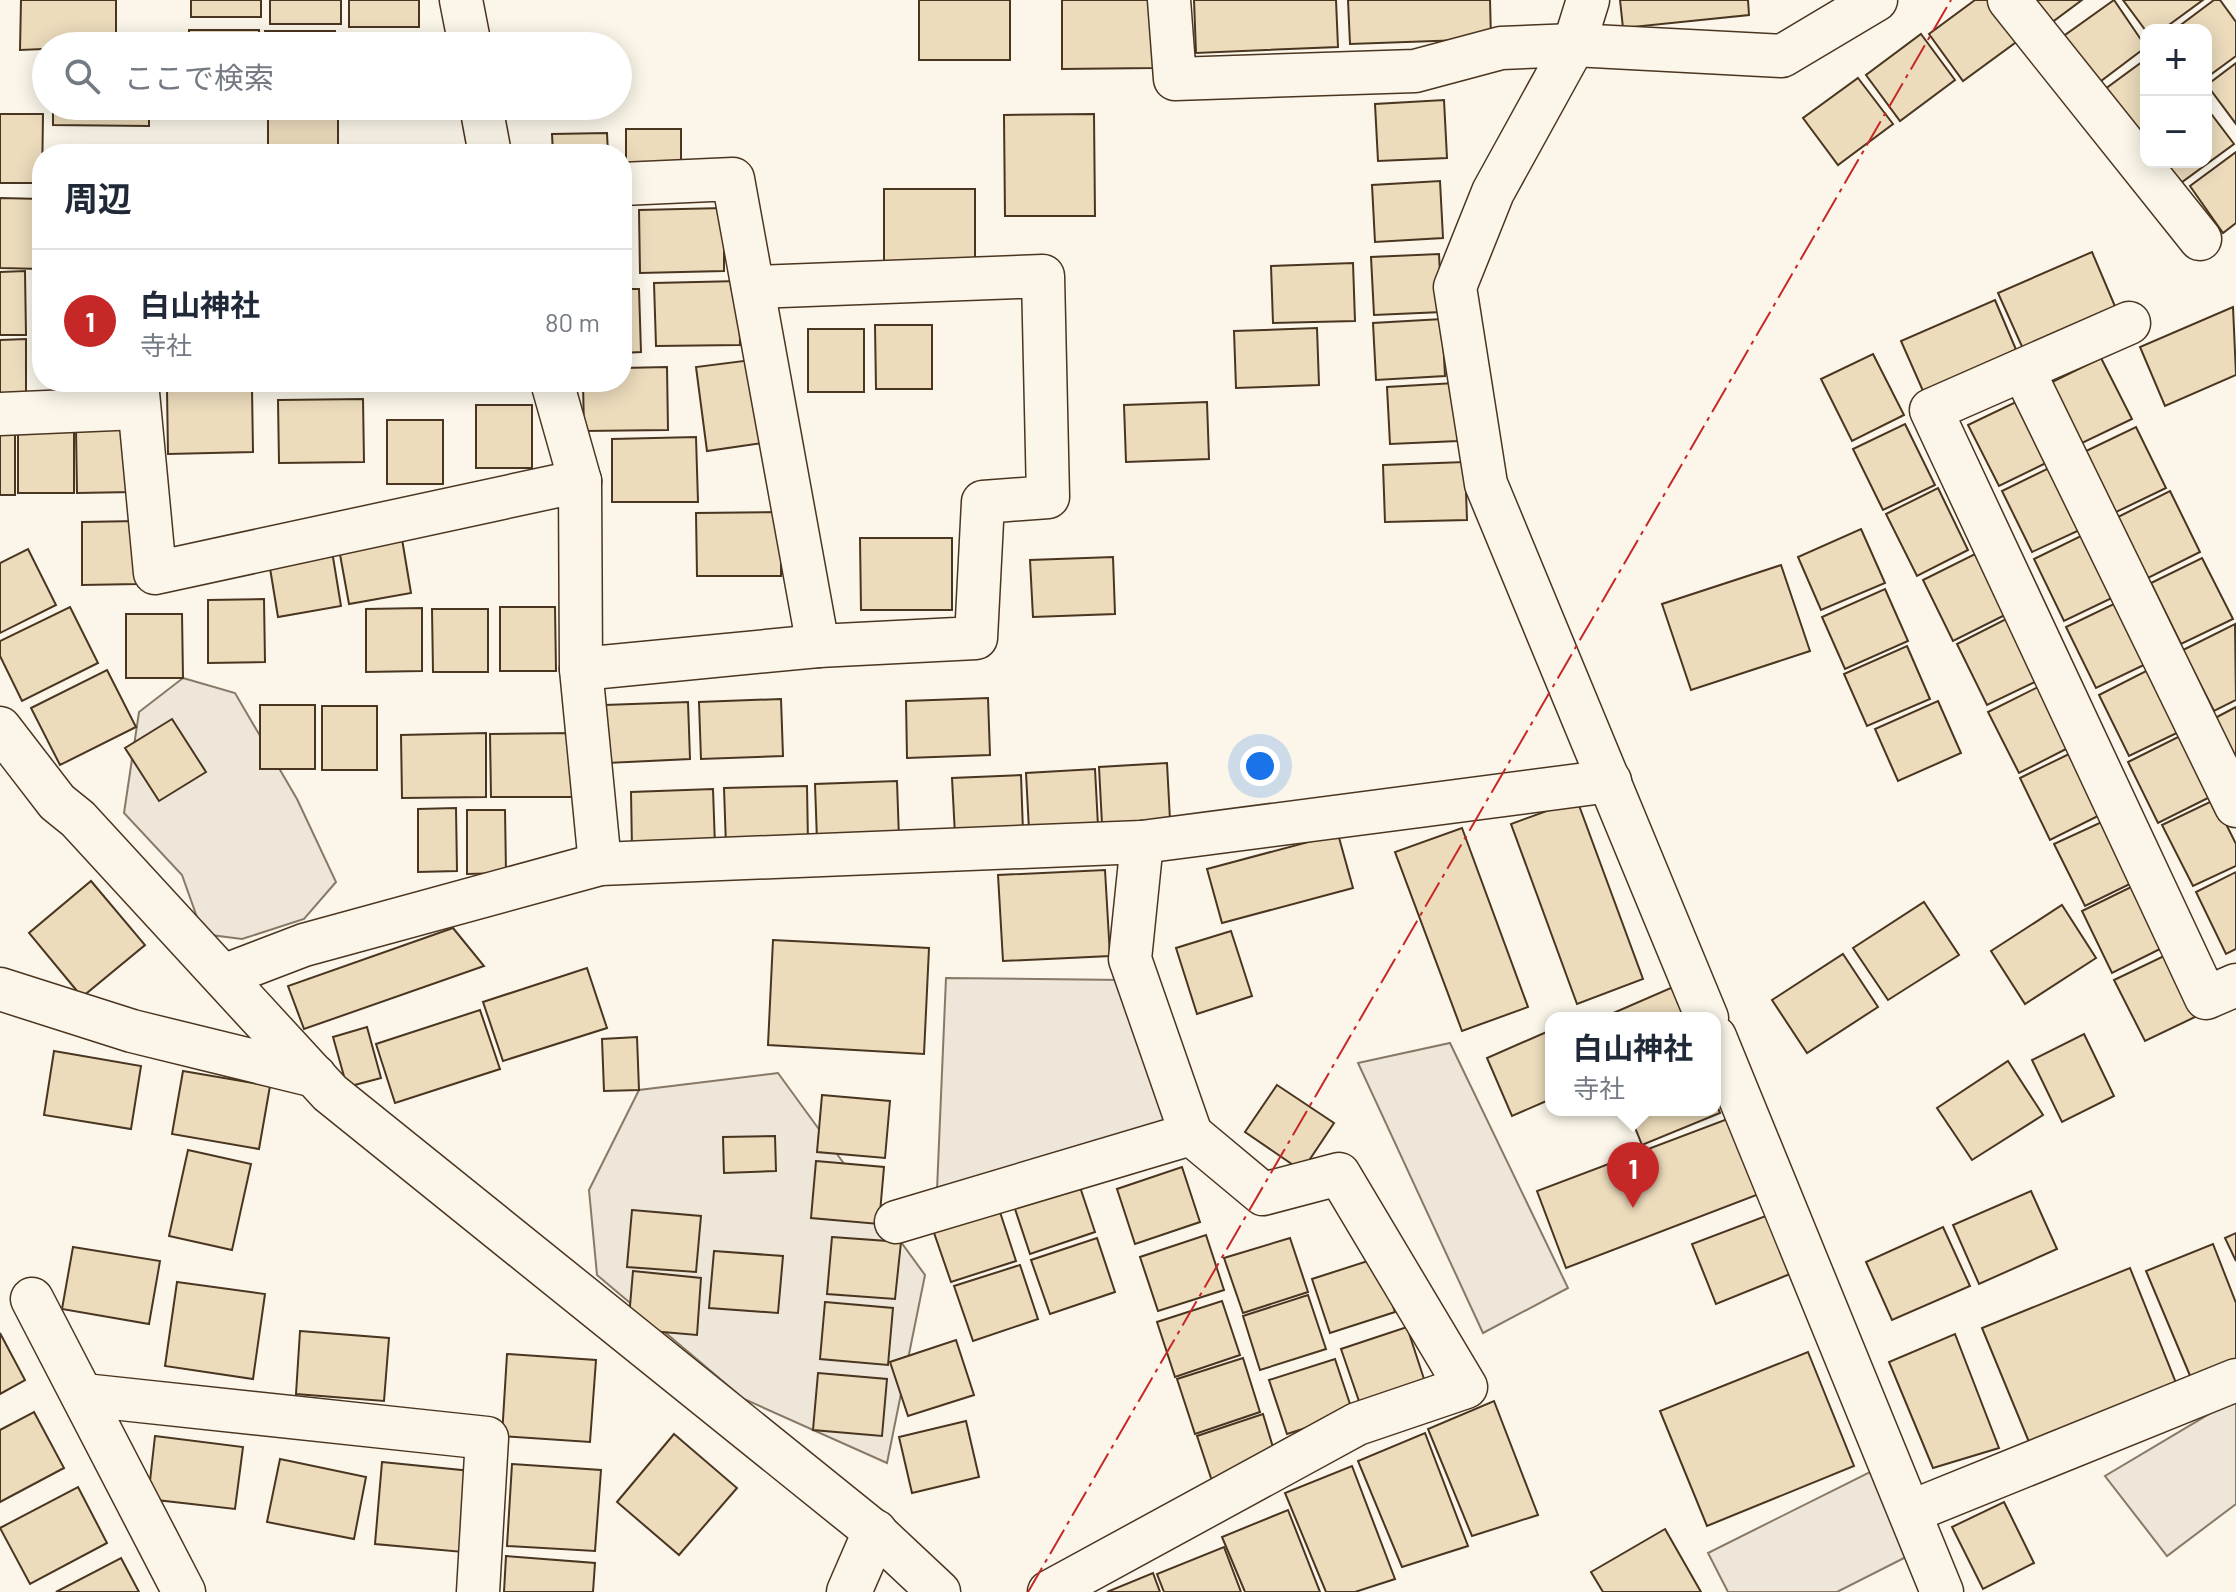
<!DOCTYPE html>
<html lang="ja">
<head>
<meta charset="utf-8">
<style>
  body { margin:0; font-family:Barlow,"Noto Sans JP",sans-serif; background:#f6f6f7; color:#1f2937 }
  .controls { position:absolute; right:24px; top:24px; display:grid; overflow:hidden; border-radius:16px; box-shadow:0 4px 20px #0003 }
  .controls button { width:72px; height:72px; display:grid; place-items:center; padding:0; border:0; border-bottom:2px solid #e0e1e3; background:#fff; color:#1f2937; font:40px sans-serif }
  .you { position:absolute; left:1260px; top:766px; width:28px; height:28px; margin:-20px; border:6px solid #fff; border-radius:50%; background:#1a73e8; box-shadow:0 0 0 12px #1a73e833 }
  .badge { display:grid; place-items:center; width:52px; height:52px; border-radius:50%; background:#c62828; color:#fff; font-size:26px; font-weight:700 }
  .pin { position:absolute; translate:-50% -66px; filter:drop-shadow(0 2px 4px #0008) }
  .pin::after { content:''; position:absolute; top:42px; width:28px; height:24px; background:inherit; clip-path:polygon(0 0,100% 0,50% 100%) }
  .popup { position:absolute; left:1545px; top:1012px; width:176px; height:104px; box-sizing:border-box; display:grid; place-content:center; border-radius:16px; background:#fff; filter:drop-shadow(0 2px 6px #0005); font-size:26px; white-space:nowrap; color:#747a83 }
  .popup b { font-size:30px; color:#1f2937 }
  .popup::after { content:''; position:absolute; left:50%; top:100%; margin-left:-16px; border:16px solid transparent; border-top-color:#fff }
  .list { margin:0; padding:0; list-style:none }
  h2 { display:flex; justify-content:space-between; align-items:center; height:104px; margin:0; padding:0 32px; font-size:34px }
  h2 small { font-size:26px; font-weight:400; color:#747a83 }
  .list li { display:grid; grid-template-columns:52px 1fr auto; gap:24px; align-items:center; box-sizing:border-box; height:144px; padding:0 32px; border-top:2px solid #e0e1e3 }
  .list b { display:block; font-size:30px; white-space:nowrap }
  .list p { margin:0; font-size:26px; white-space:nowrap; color:#747a83 }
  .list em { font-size:26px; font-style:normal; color:#747a83 }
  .icon { flex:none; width:44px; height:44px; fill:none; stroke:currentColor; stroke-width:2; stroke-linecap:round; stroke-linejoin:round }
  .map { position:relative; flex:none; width:2236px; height:1592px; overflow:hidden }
  .search { position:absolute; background:#fff; box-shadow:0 4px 20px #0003; left:32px; top:32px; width:600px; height:88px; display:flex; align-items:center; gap:20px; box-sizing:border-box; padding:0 28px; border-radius:44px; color:#747a83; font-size:30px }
  .panel { position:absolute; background:#fff; box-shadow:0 4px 20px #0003; left:32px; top:144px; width:600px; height:248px; border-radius:32px }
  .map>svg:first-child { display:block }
  .green { fill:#ede6d9; stroke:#887966; stroke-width:2 }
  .building { fill:#ecdcbc; stroke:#4a3520; stroke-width:2 }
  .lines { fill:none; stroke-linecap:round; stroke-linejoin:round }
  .minor-casing { stroke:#4a3520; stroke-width:45 }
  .tertiary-casing { stroke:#4a3520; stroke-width:47 }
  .minor { stroke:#fbf6e9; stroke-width:42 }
  .tertiary { stroke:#fbf6e9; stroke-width:44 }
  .power { stroke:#c62828; stroke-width:2; stroke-dasharray:28 6 4 6; stroke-linecap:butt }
</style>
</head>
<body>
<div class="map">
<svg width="2236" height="1592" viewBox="0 0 2236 1592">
  <rect width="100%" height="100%" fill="#fbf6e9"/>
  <g class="green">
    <path d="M183,678l52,15 62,106 39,83 -32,37 -62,20 -39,-5 -21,-59 -58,-62 15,-101z"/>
    <path d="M946,978l179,2 44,147 -232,63z"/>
    <path d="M1450,1043l118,245 -85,45 -125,-270z"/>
    <path d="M778,1073l147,202 -38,188 -143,-64 -147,-124 -8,-85 50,-100z"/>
    <path d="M2236,1398v106l-69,52 -62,-80z"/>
    <path d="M1870,1472l42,82 -75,38h-109l-20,-39z"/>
  </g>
  <g class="building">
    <path d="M21,0h95v46l-96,4z"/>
    <rect x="191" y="0" width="70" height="17"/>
    <rect x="270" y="0" width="71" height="24"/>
    <rect x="349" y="0" width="70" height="27"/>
    <rect x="919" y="0" width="91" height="60"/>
    <path d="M1062,0h91v68l-91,1z"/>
    <path d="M1194,0h142l2,47 -142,6z"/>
    <path d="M1348,0h142l1,39 -141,5z"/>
    <path d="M1620,0h128l1,15 -126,13z"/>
    <path d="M1975,0h14l30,40 -56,41 -34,-47z"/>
    <path d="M2028,0h54l-35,26z"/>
    <path d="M2114,0l32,47 -53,40 -35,-47z"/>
    <path d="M2123,0h80l-41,30 -16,1z"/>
    <path d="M2214,0h6l16,22v34l-30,22v-48h-32z"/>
    <rect x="189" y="30" width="70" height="16"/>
    <rect x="265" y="31" width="70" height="15"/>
    <path d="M1921,34l34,46 -55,41 -34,-46z"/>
    <rect x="353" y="36" width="70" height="10"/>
    <path d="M2146,59v71l-12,9 -33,-47z"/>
    <path d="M2236,63v61l-29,-39z"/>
    <path d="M1858,78l35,46 -55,41 -35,-47z"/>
    <path d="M1444,100l3,58 -69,3 -3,-57z"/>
    <path d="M53,106h96v20l-96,-1z"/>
    <path d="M2206,107l28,37 -56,41 -17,-23h45z"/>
    <path d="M0,114h43l-1,69h-42z"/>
    <path d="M1094,114l1,102h-90l-1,-101z"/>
    <rect x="268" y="117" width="70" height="37"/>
    <path d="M626,129h55v34l-55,1z"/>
    <path d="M607,133l1,21h-55l-1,-20z"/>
    <path d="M2236,152v71l-13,10 -33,-47z"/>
    <path d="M1440,181l3,57 -68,4 -3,-57z"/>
    <rect x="884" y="189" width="91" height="72"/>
    <path d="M0,198l42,1v70l-42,-1z"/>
    <path d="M724,208v63l-84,2 -1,-63z"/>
    <path d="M622,215h5l2,63h-7z"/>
    <path d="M2092,252l25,59 -93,40 -26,-58z"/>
    <path d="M1439,254l3,58 -68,3 -3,-58z"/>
    <path d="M1353,263l2,58 -82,2 -2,-57z"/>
    <path d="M25,271l1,64h-26v-63z"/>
    <path d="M739,281l1,64 -84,1 -2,-63z"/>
    <path d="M622,289h17l2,63 -19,1z"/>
    <path d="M1995,300l25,59 -93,41 -26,-59z"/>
    <path d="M2233,307l3,68 -71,31 -25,-59z"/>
    <path d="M1442,319l3,57 -69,4 -3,-57z"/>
    <path d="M875,325h57v64h-56z"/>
    <path d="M1317,328l2,57 -83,3 -2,-57z"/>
    <rect x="808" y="329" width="56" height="63"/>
    <path d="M26,339v64h-26v-63z"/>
    <path d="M1873,354l31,61 -52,26 -31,-62z"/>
    <path d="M2101,358l31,61 -52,25 -30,-61z"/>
    <path d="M759,359l11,83 -63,9 -11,-84z"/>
    <path d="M667,367l1,63 -84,1 -1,-49h39v-14z"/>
    <path d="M63,382h56v1l-56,1z"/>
    <path d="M167,382h85v2l-85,1z"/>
    <path d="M273,382h84v3l-84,1z"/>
    <path d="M1455,383l3,58 -68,3 -3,-57z"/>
    <path d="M252,389l1,63 -85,2 -1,-64z"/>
    <path d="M363,399l1,63 -85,1 -1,-63z"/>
    <path d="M2020,400l30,61 -51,25 -31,-61z"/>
    <path d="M1207,402l2,57 -83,3 -2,-57z"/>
    <rect x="476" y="405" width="56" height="63"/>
    <rect x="387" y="420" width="56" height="64"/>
    <path d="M1905,424l30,61 -52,25 -30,-61z"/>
    <path d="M2136,427l30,61 -52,25 -30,-61z"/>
    <rect x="18" y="430" width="56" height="63"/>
    <path d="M76,430h57v62l-56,1z"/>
    <rect x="0" y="431" width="15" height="64"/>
    <path d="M696,437l2,65h-86v-63z"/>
    <path d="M1465,462l2,58 -82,2 -2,-57z"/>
    <path d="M2053,466l31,62 -52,24 -30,-61z"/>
    <path d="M1938,488l30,62 -51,26 -31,-62z"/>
    <path d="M2170,491l30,61 -52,26 -30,-61z"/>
    <path d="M781,512v64h-84l-1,-63z"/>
    <path d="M138,521v63l-56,1v-63z"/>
    <path d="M1861,529l24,54 -64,27 -23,-53z"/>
    <path d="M2085,534l31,62 -52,25 -30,-62z"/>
    <path d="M860,538h92v72h-91z"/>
    <path d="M402,539l9,54 -62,11 -10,-55z"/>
    <path d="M28,549l28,56 -56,28v-70z"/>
    <path d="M332,551l9,55 -63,11 -9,-55z"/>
    <path d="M1975,554l30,61 -52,26 -30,-61z"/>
    <path d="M1113,557l2,57 -82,3 -3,-57z"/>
    <path d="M2202,558l31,61 -52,25 -30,-61z"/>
    <path d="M1781,565l29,86 -119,39 -29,-86z"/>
    <path d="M1885,589l23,52 -63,28 -23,-52z"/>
    <path d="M264,599l1,63 -57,1v-63z"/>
    <path d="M2118,602l30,61 -52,25 -30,-61z"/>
    <path d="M70,607l28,56 -76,38 -22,-45v-15z"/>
    <path d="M500,607h55l1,64h-56z"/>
    <path d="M422,608v63l-56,1v-63z"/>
    <path d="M432,609h56v63h-55z"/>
    <path d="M126,614h56l1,64h-57z"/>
    <path d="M2008,618l31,62 -52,25 -30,-61z"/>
    <path d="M2235,624l1,76 -22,11 -31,-61z"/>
    <path d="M1907,646l23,53 -63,27 -23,-52z"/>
    <path d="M2150,669l31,62 -52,25 -30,-61z"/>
    <path d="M107,670l29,57 -76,38 -29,-57z"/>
    <path d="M2040,686l30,61 -51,26 -31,-61z"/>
    <path d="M988,698l2,57 -83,3 -1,-57z"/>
    <path d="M781,699l2,57 -82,3 -2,-57z"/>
    <path d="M1938,701l23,52 -63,28 -23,-52z"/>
    <path d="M688,702l2,57 -83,4 -2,-58z"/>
    <rect x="260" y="705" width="55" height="64"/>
    <rect x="322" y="706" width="55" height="64"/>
    <path d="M2236,707v54l-21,-43z"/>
    <path d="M172,719l34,53 -47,29 -34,-53z"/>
    <path d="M486,733v64l-84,1 -1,-63z"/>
    <path d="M575,733l1,64h-85l-1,-63z"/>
    <path d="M2180,736l30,61 -52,26 -30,-61z"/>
    <path d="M2071,753l31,61 -52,26 -30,-62z"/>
    <path d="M1167,763l3,57 -68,4 -3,-57z"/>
    <path d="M1095,769l3,57 -69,4 -3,-57z"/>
    <path d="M1021,775l2,57 -68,3 -3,-57z"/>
    <path d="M897,781l2,58 -82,2 -2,-57z"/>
    <path d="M807,786l1,57 -82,3 -2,-58z"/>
    <path d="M713,789l2,57 -83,3 -1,-57z"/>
    <path d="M1577,800l66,179 -66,25 -66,-180z"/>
    <path d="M2214,800l22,44v22l-43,20 -31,-61z"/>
    <path d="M456,808l1,63 -39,1v-63z"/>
    <path d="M467,810h38l1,63 -39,1z"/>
    <path d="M2106,820l30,61 -51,25 -31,-62z"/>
    <path d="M1462,828l66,179 -66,24 -67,-179z"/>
    <path d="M1338,834l15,54 -131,35 -15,-54z"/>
    <path d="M1105,870l5,86 -107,5 -5,-86z"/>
    <path d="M2236,872v77l-10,5 -30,-62z"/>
    <path d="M91,881l54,64 -63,52 -53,-64z"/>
    <path d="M2133,886l31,61 -52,26 -30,-62z"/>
    <path d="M1924,902l35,53 -71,45 -35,-52z"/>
    <path d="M2062,905l34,53 -71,46 -34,-53z"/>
    <path d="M453,928l31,38 -180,63 -16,-43z"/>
    <path d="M1231,931l21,65 -55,18 -21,-66z"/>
    <path d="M773,940l156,8 -5,106 -156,-9z"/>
    <path d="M1843,954l35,53 -71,46 -35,-53z"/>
    <path d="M2166,955l31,61 -52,25 -31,-61z"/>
    <path d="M587,968l20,60 -104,33 -20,-59z"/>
    <path d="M1673,987l15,31h-86z"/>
    <path d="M480,1010l20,59 -105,34 -19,-59z"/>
    <path d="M367,1027l14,51 -34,9 -14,-50z"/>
    <path d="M1551,1030v69l-39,17 -25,-58z"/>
    <path d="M2084,1034l30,62 -52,26 -30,-62z"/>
    <path d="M637,1037l2,53 -35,1 -2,-52z"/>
    <path d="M54,1051l87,15 -10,63 -87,-14z"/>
    <path d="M2008,1061l35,54 -71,45 -35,-52z"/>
    <path d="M183,1071l87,15 -11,63 -87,-15z"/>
    <path d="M1277,1085l57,38 -32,48 -57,-39z"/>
    <path d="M822,1095l68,6 -5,57 -68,-6z"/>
    <path d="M1715,1100l5,13 -78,32 -14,-35h87z"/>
    <path d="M1738,1115l29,76 -201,77 -29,-77z"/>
    <path d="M775,1136l1,35 -52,2 -1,-36z"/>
    <path d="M188,1150l63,14 -19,86 -63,-14z"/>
    <path d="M816,1161l68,6 -5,57 -68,-6z"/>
    <path d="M1182,1167l18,55 -65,22 -18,-55z"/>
    <path d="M1077,1178l18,54 -65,22 -18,-54z"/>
    <path d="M2031,1191l26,58 -78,35 -26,-59z"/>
    <path d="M998,1206l18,55 -65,21 -19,-55z"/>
    <path d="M632,1210l69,6 -5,56 -69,-5z"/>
    <path d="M1771,1214l24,58 -79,32 -24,-60z"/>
    <path d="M1943,1227l27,59 -78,34 -26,-58z"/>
    <path d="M2236,1233v28l-11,-23z"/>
    <path d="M1206,1235l18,55 -66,21 -18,-54z"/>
    <path d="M832,1237l69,5 -6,57 -68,-5z"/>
    <path d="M1097,1238l18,54 -65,22 -19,-54z"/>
    <path d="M1290,1238l18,54 -65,21 -19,-55z"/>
    <path d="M2213,1244l23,59v61l-45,14 -45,-107z"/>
    <path d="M73,1247l87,14 -11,63 -87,-15z"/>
    <path d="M714,1251l69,5 -5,57 -69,-5z"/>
    <path d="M1377,1258l18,54 -65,21 -18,-54z"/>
    <path d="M1020,1265l18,54 -65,22 -19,-55z"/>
    <path d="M2130,1268l46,115 -147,59 -47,-114z"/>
    <path d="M633,1271l68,7 -4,57 -69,-6z"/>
    <path d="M177,1282l88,12 -12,85 -88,-13z"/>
    <path d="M1308,1295l18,54 -66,21 -17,-54z"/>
    <path d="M1222,1301l18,54 -65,22 -18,-55z"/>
    <path d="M825,1302l68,6 -5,57 -68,-6z"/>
    <path d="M1407,1327l18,55 -65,22 -19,-55z"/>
    <path d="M300,1331l89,7 -5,63 -88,-7z"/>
    <path d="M0,1333l25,47 -25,14z"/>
    <path d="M1955,1334l44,114 -66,20 -44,-106z"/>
    <path d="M956,1340l18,55 -66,21 -18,-54z"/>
    <path d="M1808,1352l46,114 -147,60 -47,-115z"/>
    <path d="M507,1354l89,6 -6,82 -88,-6z"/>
    <path d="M1243,1358l17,54 -65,22 -18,-55z"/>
    <path d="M1335,1359l18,54 -66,21 -18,-54z"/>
    <path d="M818,1373l69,6 -5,57 -69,-6z"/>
    <path d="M1494,1401l44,114 -66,21 -44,-107z"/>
    <path d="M34,1412l30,56 -64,34v-72z"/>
    <path d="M1263,1414l12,40 -60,36 -18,-54z"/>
    <path d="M966,1421l13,56 -67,16 -13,-56z"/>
    <path d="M1425,1433l43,113 -66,21 -44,-106z"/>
    <path d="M674,1434l63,54 -58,67 -62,-53z"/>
    <path d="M155,1436l88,11 -8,62 -87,-10z"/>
    <path d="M280,1459l86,18 -12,62 -87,-17z"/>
    <path d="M382,1462l89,9 -8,81 -88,-8z"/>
    <path d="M512,1464l89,6 -6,81 -88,-5z"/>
    <path d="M1352,1466l43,113 -40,13h-29l-41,-99z"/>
    <path d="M78,1487l29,56 -77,41 -30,-56z"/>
    <path d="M2004,1502l30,61 -51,26 -31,-62z"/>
    <path d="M1288,1510l32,82h-75l-23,-55z"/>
    <path d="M1665,1529l36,63h-98l-12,-20z"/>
    <path d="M1224,1547l17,45h-77l-7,-18z"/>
    <path d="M506,1556l89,7 -2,29h-89z"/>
    <path d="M121,1558l18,34h-83z"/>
    <path d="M1153,1573l7,19h-53z"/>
  </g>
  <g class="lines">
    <g class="minor-casing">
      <g id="minor">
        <path d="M461,0l9,46"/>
        <path d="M1169,0l6,79 240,-8 86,-23 73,-3 208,11 94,-56"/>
        <path d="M1588,0l-14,45 -81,147 -38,95 31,197 221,534"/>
        <path d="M2009,0l191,239"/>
        <path d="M481,106l9,48"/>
        <path d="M622,184l111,-5 85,467"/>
        <path d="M2129,323l-198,87 275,588 30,-13"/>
        <path d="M2023,370l213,436"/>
        <path d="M137,382l18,191 425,-92"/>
        <path d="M552,382l28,99 1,188 19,195"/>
        <path d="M0,414l138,-6"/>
        <path d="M581,669l237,-23 158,-8 7,-136 65,-5 -5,-221 -290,11"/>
        <path d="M0,728l57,74 21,17 252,274 545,439 64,60"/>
        <path d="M1142,842l-12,117 61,175"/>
        <path d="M223,976l81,-31 296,-81 542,-22 468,-61"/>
        <path d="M0,989l132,42 183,45"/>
        <path d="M1715,1037l227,555"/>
        <path d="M896,1222l295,-88 72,60 76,-20 127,213 -109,37 -308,168"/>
        <path d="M32,1299l152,293"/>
        <path d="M84,1395l403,43 -9,154"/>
        <path d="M1910,1512l326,-132"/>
      </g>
    </g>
    <g class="tertiary-casing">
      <path id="tertiary" d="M849,1592l26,-60"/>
    </g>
    <use href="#minor" class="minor"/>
    <use href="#tertiary" class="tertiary"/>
    <path class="power" d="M1028,1592l923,-1592"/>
  </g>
</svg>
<div class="controls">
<button>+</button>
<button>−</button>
</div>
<div class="you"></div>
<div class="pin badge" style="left:1633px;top:1208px">1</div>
<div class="popup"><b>白山神社</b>寺社</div>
<div class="search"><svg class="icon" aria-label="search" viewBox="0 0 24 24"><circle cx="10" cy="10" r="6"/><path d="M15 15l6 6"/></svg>ここで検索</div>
<section class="panel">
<h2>周辺<small></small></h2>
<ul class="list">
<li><span class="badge">1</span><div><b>白山神社</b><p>寺社</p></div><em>80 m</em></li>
</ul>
</section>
</div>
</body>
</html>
